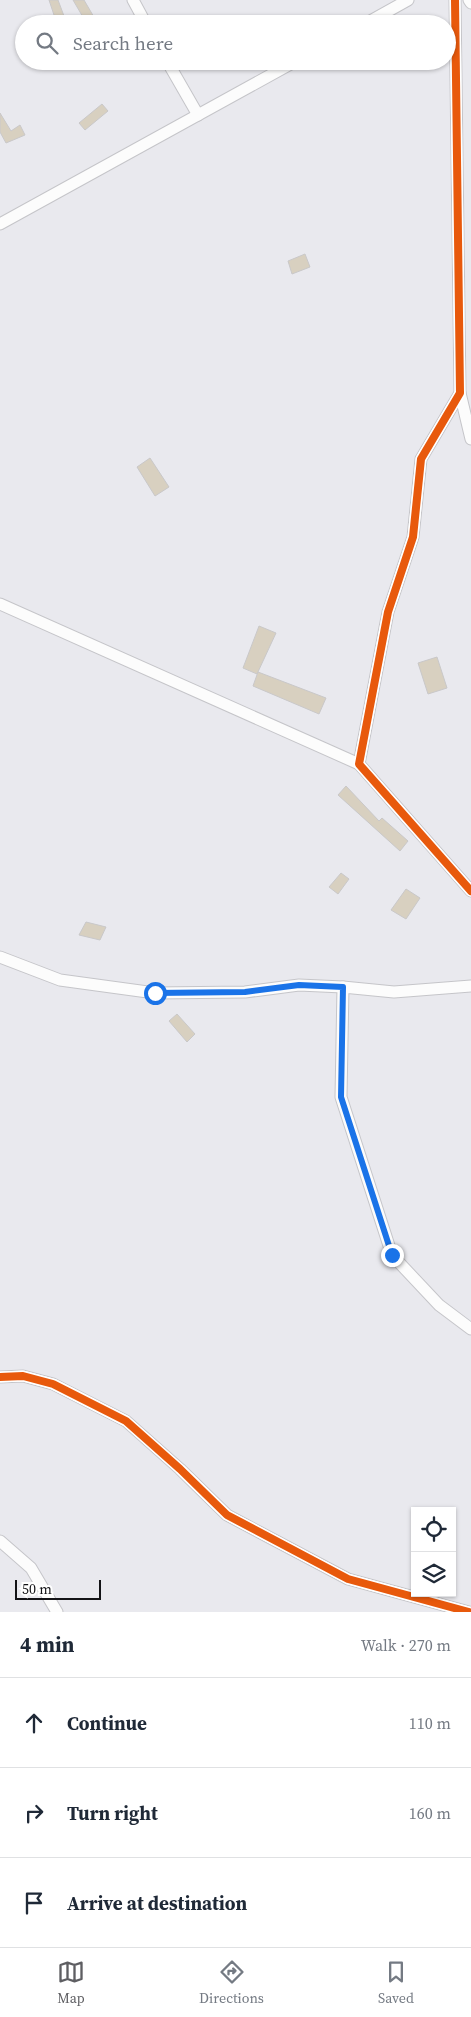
<!DOCTYPE html>
<html lang="en">
<head>
<meta charset="utf-8">
<style>
  body { margin:0; font-family:"Source Serif 4",serif; background:#f2f2f3; color:#1f2937 }
  .controls { position:absolute; right:15px; bottom:15px; display:grid; overflow:hidden; border-radius:0px; box-shadow:0 1px 4px #0004 }
  .controls button { width:45px; height:45px; display:grid; place-items:center; padding:0; border:0; border-bottom:1px solid #e0e1e3; background:#fff; color:#1f2937; font:25px sans-serif }
  .scale { position:absolute; left:15px; bottom:12px; width:86px; box-sizing:border-box; padding-left:5px; border:2px solid #131316; border-top:0; font-size:14px; line-height:18px; white-space:nowrap; color:#131316; -webkit-text-stroke:4px #fff; paint-order:stroke }
  .stop { position:absolute; width:15px; height:15px; margin:-11px; border:4px solid #1a73e8; border-radius:50%; background:#fff }
  .stop.end { background:#1a73e8; border-color:#fff; box-shadow:0 1px 5px #0008 }
  .list { margin:0; padding:0; list-style:none }
  h2 { display:flex; justify-content:space-between; align-items:center; height:65px; margin:0; padding:0 20px; font-size:21px }
  h2 small { font-size:16px; font-weight:400; color:#747a83 }
  .list li { display:grid; grid-template-columns:32px 1fr auto; gap:15px; align-items:center; box-sizing:border-box; height:90px; padding:0 20px; border-top:1px solid #e0e1e3 }
  .list b { display:block; font-size:19px; white-space:nowrap }
  .list em { font-size:16px; font-style:normal; color:#747a83 }
  .icon { flex:none; width:28px; height:28px; fill:none; stroke:currentColor; stroke-width:2; stroke-linecap:round; stroke-linejoin:round }
  .map { position:relative; flex:none; width:471px; height:1612px; overflow:hidden }
  .search { position:absolute; background:#fff; box-shadow:0 1px 4px #0004; left:15px; right:15px; top:15px; height:55px; display:flex; align-items:center; gap:12px; box-sizing:border-box; padding:0 18px; border-radius:28px; color:#747a83; font-size:19px }
  .sheet { height:335px; background:#fff }
  nav { display:flex; justify-content:space-around; align-items:center; box-sizing:border-box; height:70px; border-top:1px solid #e0e1e3; background:#fff; font-size:14px; color:#747a83 }
  nav a { display:grid; justify-items:center; gap:2px }
  nav .on { color:#5e5e62 }
  .map>svg:first-child { display:block }
  .building { fill:#d8d0c0; stroke:#c9c8c9 }
  .lines { fill:none; stroke-linecap:round; stroke-linejoin:round }
  .minor-casing { stroke:#c5c5c9; stroke-width:13 }
  .minor { stroke:#fcfcfc; stroke-width:11 }
  .cycleway-casing { stroke:#fff; stroke-width:11 }
  .cycleway { stroke:#e8590c; stroke-width:8 }
  .route { stroke:#1a73e8; stroke-width:6 }
</style>
</head>
<body>
<div class="map">
<svg width="471" height="1612" viewBox="0 0 471 1612">
  <rect width="100%" height="100%" fill="#e9e9ee"/>
  <g class="building">
    <path d="M49,0h9l9,24h-10z"/>
    <path d="M73,0h11l14,24h-11z"/>
    <path d="M102,104l6,7 -23,19 -6,-7z"/>
    <path d="M0,113l11,18 9,-6 5,10 -19,8 -6,-11z"/>
    <path d="M305,254l5,13 -18,7 -4,-13z"/>
    <path d="M150,458l19,29 -14,9 -18,-29z"/>
    <path d="M259,626l17,7 -19,41 -14,-6z"/>
    <path d="M437,657l10,31 -19,6 -10,-31z"/>
    <path d="M258,672l68,26 -7,16 -66,-28z"/>
    <path d="M346,786l33,35 3,-3 26,23 -8,10 -62,-56z"/>
    <path d="M341,873l8,6 -11,15 -9,-7z"/>
    <path d="M406,889l14,9 -14,21 -15,-9z"/>
    <path d="M86,922l20,5 -6,13 -21,-5z"/>
    <path d="M177,1014l18,20 -8,8 -18,-21z"/>
  </g>
  <g class="lines">
    <g class="minor-casing">
      <g id="minor">
        <path d="M133,0l13,24"/>
        <path d="M455,0l5,393 -39,66 -8,78 -25,75 -29,152 112,127"/>
        <path d="M469,0l2,3"/>
        <path d="M365,24l43,-24"/>
        <path d="M167,61l31,54"/>
        <path d="M0,224l296,-163"/>
        <path d="M460,393l11,46"/>
        <path d="M0,604l359,160"/>
        <path d="M0,957l60,23 95,13 90,-1 54,-7 44,2"/>
        <path d="M471,986l-77,6 -51,-5 -2,110 51,158 47,50 32,24"/>
        <path d="M0,1377l23,-1 30,8 73,37 54,48 47,46 121,64 121,33"/>
        <path d="M0,1541l31,27 26,44"/>
      </g>
    </g>
    <use href="#minor" class="minor"/>
    <g class="cycleway-casing">
      <g id="cycleway">
        <path d="M455,0l5,393 -39,66 -8,78 -25,75 -29,152 112,127"/>
        <path d="M0,1377l23,-1 30,8 73,37 54,48 47,46 121,64 121,33"/>
      </g>
    </g>
    <use href="#cycleway" class="cycleway"/>
  </g>
  <g class="lines">
    <path class="route" d="M155,993l90,-1 54,-7 44,2 -2,110 51,158"/>
  </g>
</svg>
<div class="controls">
<button><svg class="icon" aria-label="locate" viewBox="0 0 24 24"><circle cx="12" cy="12" r="6"/><path d="M12 2v4M12 18v4M2 12h4M18 12h4"/></svg></button>
<button><svg class="icon" aria-label="layers" viewBox="0 0 24 24"><path d="M12 4l9 5-9 5-9-5zM3 14l9 5 9-5"/></svg></button>
</div>
<div class="scale">50 m</div>
<div class="stop" style="left:155px;top:993px"></div>
<div class="stop end" style="left:392px;top:1255px"></div>
<div class="search"><svg class="icon" aria-label="search" viewBox="0 0 24 24"><circle cx="10" cy="10" r="6"/><path d="M15 15l6 6"/></svg>Search here</div>
</div>
<section class="sheet">
<h2>4 min<small>Walk · 270 m</small></h2>
<ul class="list">
<li><svg class="icon" aria-label="ahead" viewBox="0 0 24 24"><path d="M12 20V5M6 11l6-6 6 6"/></svg><div><b>Continue</b></div><em>110 m</em></li>
<li><svg class="icon" aria-label="right" viewBox="0 0 24 24"><path d="M7 20v-9h11M14 6l5 5-5 5"/></svg><div><b>Turn right</b></div><em>160 m</em></li>
<li><svg class="icon" aria-label="arrive" viewBox="0 0 24 24"><path d="M6 21V4h12l-3 4 3 4H6"/></svg><div><b>Arrive at destination</b></div></li>
</ul>
</section>
<nav>
<a class="on"><svg class="icon" aria-label="map" viewBox="0 0 24 24"><path d="M3 6l6-2 6 2 6-2v14l-6 2-6-2-6 2zM9 4v14M15 6v14"/></svg>Map</a>
<a><svg class="icon" aria-label="directions" viewBox="0 0 24 24"><path d="M12 3l9 9-9 9-9-9zM9 14v-3h6M13 9l2 2-2 2"/></svg>Directions</a>
<a><svg class="icon" aria-label="saved" viewBox="0 0 24 24"><path d="M7 4h10v16l-5-4-5 4z"/></svg>Saved</a>
</nav>
</body>
</html>
